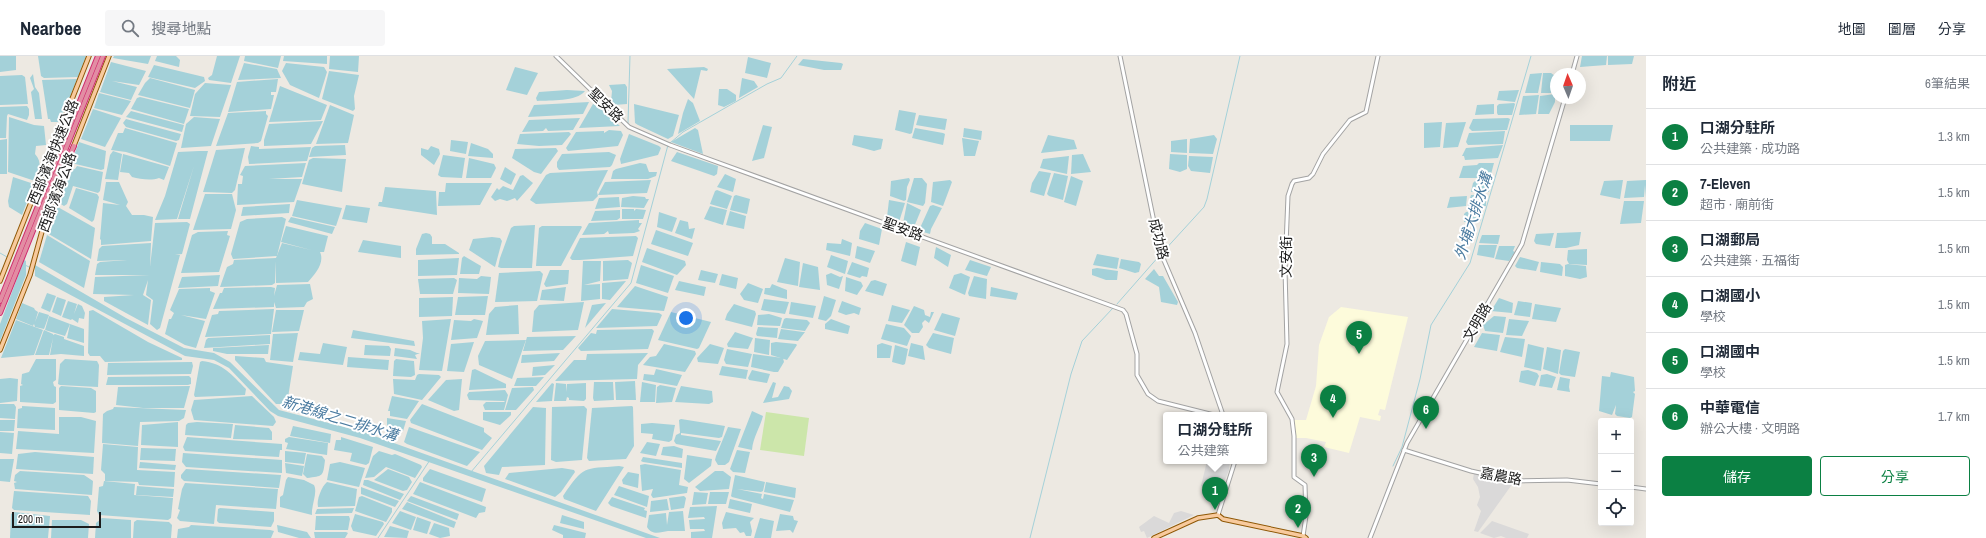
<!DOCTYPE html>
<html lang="zh-TW">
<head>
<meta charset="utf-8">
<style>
  body { margin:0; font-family:"Archivo Narrow","Noto Sans TC",sans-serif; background:#f6f6f7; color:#1f2937 }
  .controls { position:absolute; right:12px; bottom:12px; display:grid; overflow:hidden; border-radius:4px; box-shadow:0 4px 16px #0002 }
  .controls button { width:36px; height:36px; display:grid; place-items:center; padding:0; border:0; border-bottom:1px solid #e0e1e3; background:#fff; color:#1f2937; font:20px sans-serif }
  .compass { position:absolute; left:1550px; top:12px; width:36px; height:36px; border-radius:50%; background:#fff; box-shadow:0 4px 16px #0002; rotate:358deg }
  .scale { position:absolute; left:12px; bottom:10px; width:89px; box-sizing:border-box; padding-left:4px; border:2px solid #1c1c1c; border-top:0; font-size:11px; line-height:14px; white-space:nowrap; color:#1c1c1c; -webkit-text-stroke:3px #fff; paint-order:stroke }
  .you { position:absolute; left:686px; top:262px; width:14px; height:14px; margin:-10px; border:3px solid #fff; border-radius:50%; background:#1a73e8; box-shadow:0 0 0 6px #1a73e833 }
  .badge { display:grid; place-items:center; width:26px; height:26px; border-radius:50%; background:#0b8043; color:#fff; font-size:13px; font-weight:700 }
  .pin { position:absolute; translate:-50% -33px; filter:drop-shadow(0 1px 2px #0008) }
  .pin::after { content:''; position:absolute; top:21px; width:14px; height:12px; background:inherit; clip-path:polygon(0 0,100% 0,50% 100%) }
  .popup { position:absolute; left:1163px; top:356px; width:104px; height:52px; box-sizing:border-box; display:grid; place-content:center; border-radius:4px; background:#fff; filter:drop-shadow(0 1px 3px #0005); font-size:13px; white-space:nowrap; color:#747a83 }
  .popup b { font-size:15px; color:#1f2937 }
  .popup::after { content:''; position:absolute; left:50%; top:100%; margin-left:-8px; border:8px solid transparent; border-top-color:#fff }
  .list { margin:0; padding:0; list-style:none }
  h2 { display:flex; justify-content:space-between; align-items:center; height:52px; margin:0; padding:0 16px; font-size:17px }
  h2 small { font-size:13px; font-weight:400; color:#747a83 }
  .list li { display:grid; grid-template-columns:26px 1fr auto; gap:12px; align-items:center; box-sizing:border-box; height:56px; padding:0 16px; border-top:1px solid #e0e1e3 }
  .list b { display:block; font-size:15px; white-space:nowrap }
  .list p { margin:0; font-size:13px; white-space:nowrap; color:#747a83 }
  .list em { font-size:13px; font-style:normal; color:#747a83 }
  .actions { display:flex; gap:8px; padding:12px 16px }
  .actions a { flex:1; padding:9px 0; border:1px solid #0b8043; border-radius:4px; text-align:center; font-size:14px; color:#0b8043 }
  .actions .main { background:#0b8043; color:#fff }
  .icon { flex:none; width:22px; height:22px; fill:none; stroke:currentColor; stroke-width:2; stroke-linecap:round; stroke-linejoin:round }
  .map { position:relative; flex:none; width:1646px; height:482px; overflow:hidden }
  header { display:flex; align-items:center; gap:24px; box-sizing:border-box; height:56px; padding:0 20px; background:#fff; border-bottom:1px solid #e0e1e3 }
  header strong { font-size:19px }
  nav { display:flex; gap:22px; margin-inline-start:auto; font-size:14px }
  .search { width:280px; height:36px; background:#f6f6f7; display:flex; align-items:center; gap:10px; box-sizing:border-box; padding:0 14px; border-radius:4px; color:#747a83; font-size:15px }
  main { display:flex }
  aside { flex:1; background:#fff }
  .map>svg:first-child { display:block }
  .residential { fill:#dad9d9 }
  .education { fill:#fdfbdb }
  .grass { fill:#cce6aa }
  .water { fill:#a4d1d9 }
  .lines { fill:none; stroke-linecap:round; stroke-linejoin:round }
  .stream { stroke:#a4d1d9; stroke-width:1 }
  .minor-casing { stroke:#a3a3a3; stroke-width:5 }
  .major-casing { stroke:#8f5806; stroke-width:5.5 }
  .highway-casing { stroke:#d02b6f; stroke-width:6 }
  .minor { stroke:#fff; stroke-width:3 }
  .major { stroke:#f8ca9d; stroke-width:3.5 }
  .highway { stroke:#e28da3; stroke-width:4 }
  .labels { text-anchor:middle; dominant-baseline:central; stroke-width:4; stroke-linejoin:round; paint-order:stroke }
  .street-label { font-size:14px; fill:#1c1c1c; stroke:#fff }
  .water-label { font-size:15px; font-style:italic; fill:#4a7ba0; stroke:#fff }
</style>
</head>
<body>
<header>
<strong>Nearbee</strong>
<div class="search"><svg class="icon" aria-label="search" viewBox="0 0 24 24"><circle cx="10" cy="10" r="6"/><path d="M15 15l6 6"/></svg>搜尋地點</div>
<nav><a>地圖</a><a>圖層</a><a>分享</a></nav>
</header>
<main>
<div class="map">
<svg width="1646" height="482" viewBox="0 0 1646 482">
  <rect width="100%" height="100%" fill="#ede9e2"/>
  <g class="residential">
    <path d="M1207,405h23l-1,9 -8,20 -20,-4z"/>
    <path d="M1474,417l39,10 -35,49 -4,-1 7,-20 -4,-6 3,-8 -2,-10 -5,-8z"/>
    <path d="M1181,455l13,4 -47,23 -3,-7 -3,1 -2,-5 15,-11 15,7 5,-10z"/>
    <path d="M1492,465l37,13 -2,4h-21l-5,-2 -7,2 -14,-5z"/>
  </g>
  <path class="education" d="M1341,251l67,10 -23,93 -5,-1 -2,6 3,1 -1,5 -20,-4 -11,36 -25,-6 2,-5 -20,-4h-10l-2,-18h12l10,-34 3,-41 10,-28z"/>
  <path class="grass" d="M766,356l43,6 -5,38 -44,-6z"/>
  <g class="water">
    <path d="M0,0h16v14l-16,2z"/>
    <path d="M38,0h48l-8,21 -34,1 -3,-2z"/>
    <path d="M114,0h37l-3,8 -35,-6z"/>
    <path d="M157,0h19l4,4 -1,7 -24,-6z"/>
    <path d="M217,0h23l-9,27 -22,-3 -1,-2 4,-3z"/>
    <path d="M245,0h36l-3,12 -34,-7z"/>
    <path d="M284,0h43v8l-44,-3z"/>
    <path d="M330,0h29l-1,16 -29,-3z"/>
    <path d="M1582,0h25l-1,9 -26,2z"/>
    <path d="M1608,0h26l-2,8 -24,1z"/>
    <path d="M748,1l23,6 -4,15 -22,-5z"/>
    <path d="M803,3l38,4 2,1 -2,6h-17l-26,-5z"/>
    <path d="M111,6l35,9 -7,14 -27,-4 25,6 -6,13 -31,-8z"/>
    <path d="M244,7l33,6 4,9 -43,2z"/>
    <path d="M286,7l38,4 3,5 -8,26 -29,-13 -8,-14z"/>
    <path d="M154,9l50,12 1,4 -10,7 -47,-11z"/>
    <path d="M515,11l23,6 -11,22 -21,-5z"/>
    <path d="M704,11l4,2 -1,2 -6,-1 -7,29 -27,-30z"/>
    <path d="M329,15l30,4 -5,21 1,13 -2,2 -31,-12z"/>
    <path d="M1542,17l-4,20h-13l5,-19z"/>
    <path d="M1543,17h8l4,3 -4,17h-10z"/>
    <path d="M33,18l2,13 4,6 3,26h-7l-4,-27 3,-3 -4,-11z"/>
    <path d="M22,19l3,2 3,27 -28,1v-29z"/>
    <path d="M150,22l45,12 -5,18 -52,-13 7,-12z"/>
    <path d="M742,22l12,3 4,6 -19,11z"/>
    <path d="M77,23l-17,43h-9l-1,-3h-2l-6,-39z"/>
    <path d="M278,23l-2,13h-5v3h3l-3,14 -43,3 9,-30z"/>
    <path d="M205,27l26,2 -11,32 -30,-1 5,-22z"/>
    <path d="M625,28l2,3v17l-13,1 -3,-3 1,-11 -3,-6z"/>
    <path d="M280,30l47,19 -6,15 -52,2z"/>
    <path d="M719,33h8l9,6v6l-12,6 -6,-2z"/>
    <path d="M567,34l18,1c-9,11 -34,9 -48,10l-1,-3 3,-6z"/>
    <path d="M1519,34l-4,12 -18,-2 2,-9z"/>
    <path d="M99,37l32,8 -9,14 -28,-7z"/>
    <path d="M1555,38v8l-6,12h-11l2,-18z"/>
    <path d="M1539,39l-3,19 -17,1 4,-19z"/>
    <path d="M140,41l49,12 -5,15 -53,-15 6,-11z"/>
    <path d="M688,43l5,4 7,18 -22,13 5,-21z"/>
    <path d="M589,46l-6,12 -55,3 6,-12z"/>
    <path d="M1514,47l1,1 -3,11h-14l-1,-2v-7l2,-2z"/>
    <path d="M593,48l7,4 20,18 -41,2z"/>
    <path d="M634,48l45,11 -6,21 -5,3 -30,-14 -3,-2z"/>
    <path d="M1494,48v10l-19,1 2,-10z"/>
    <path d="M330,49l24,10 -6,28 -32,1z"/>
    <path d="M27,50l2,3v6l-2,5 -19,-6 -1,2 -1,22h-6v-31z"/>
    <path d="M93,53l28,9 -16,29 -24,-8z"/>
    <path d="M899,54l17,3 -4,20 -2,1 -15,-4z"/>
    <path d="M131,55l53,14 -2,7 -56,-15z"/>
    <path d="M266,55v3l2,2 -7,25 -3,2 -42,3 12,-33z"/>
    <path d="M919,59l28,4 -2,11 -29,-5z"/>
    <path d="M9,61l25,8 10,1 2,19 -10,1 -1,8c8,9 4,17 0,27l-27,-9z"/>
    <path d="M194,61l26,2 -9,27 -30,2 5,-24z"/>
    <path d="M580,62l-7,12 -25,1 -2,-3 -3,3 -21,1 7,-12z"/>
    <path d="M1508,62l2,1 -3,11 -35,1 -3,-3 4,-9z"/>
    <path d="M126,63l55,15 -2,6 -3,1 -50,-14 -3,-4z"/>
    <path d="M323,65l-12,23 -47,2v-6l5,-16z"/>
    <path d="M1442,66l-2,25 -16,1v-25z"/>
    <path d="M1466,66l-8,25 -15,1 3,-25z"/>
    <path d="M763,69l9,2 -8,31 -12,3z"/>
    <path d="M1570,69h43l-3,16h-40z"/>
    <path d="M125,72l52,15 -7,23 -44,-14 -15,-2 7,-17h5z"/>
    <path d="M695,72l3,2 5,24 -32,-12z"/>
    <path d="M915,72l28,5 2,1 -2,11 -31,-7z"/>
    <path d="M964,72l18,3 -1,9 -18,-3z"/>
    <path d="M609,74l12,1 2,4 -5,11 -50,5 -2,-3 10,-16 28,-1v2z"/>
    <path d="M1505,75l-2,13 -35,1 -2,-3 3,-9z"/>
    <path d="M569,76l2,2 -9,11 -23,1 -22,-2 3,-10z"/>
    <path d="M629,78l30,12 2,2 -3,7 -37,9 -1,-5z"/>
    <path d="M854,79l29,4 -2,10 -7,2 -22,-6z"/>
    <path d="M1048,79l26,5 3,9 -36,4z"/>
    <path d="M1214,79l3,4 -4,15 -24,-1 1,-14z"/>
    <path d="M962,82l17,3 -4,15h-11z"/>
    <path d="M7,83v35h-7v-34z"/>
    <path d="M1187,83v14l-16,-1v-11z"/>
    <path d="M451,84l17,2 -2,12 -16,-3z"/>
    <path d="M79,86l27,9 -2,18 -3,1 -30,-7z"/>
    <path d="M471,87l17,6 5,5v4l-25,-2z"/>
    <path d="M345,89l1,10 -37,2 3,-9 3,-2z"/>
    <path d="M1503,89l-5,13 -33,2 -1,-4h-2l4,-8z"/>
    <path d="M251,90l8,1v2l52,-2 -4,14 -58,3 -1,-7z"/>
    <path d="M431,90l8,3 1,5 -6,11 -13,-10v-7l7,2z"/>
    <path d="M245,92l-10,42 -3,3 -29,-1 13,-42z"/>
    <path d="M556,92l2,3 -17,23 -7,-2 -22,-14 3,-9z"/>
    <path d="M113,95l9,3 -4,26 -13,-1 5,-24z"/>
    <path d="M199,95h9l-18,68h-12l16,-53 -17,53 -22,1 10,-24 13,-44z"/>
    <path d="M609,96l7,3 -4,10 -2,2 -51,3 -2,-3v-5l5,-8z"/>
    <path d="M677,96l41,14 -1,8 -3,2 -43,-15z"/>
    <path d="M123,98l46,13 -5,13 -5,-2c-8,3 -19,1 -27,-1l-3,-4 -9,-1z"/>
    <path d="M1083,98l8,18 -20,2 1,-19z"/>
    <path d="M1170,98l17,1v14l-7,3 -11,-3z"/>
    <path d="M443,99l22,3 -3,20 -21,-1 -3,-2z"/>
    <path d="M1069,100l-2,18 -27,-6 3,-9z"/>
    <path d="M1189,100l24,1 -3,16 -19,-2 -3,-5z"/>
    <path d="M313,102l33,1 -4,33 -40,-8 7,-24z"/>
    <path d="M469,102l25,6 2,4 -5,10h-25z"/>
    <path d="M306,107l-4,14 -33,2h33l-8,23 -57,3 1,-21h4l1,-8 -3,-1 5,-9z"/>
    <path d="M640,107l6,1 3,8h8l-1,4 -8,3h-37l2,-8 3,-2z"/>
    <path d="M1479,107h15l-4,15h-31l4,-12 14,-1z"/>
    <path d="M77,110l26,6 -3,19 -2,2 -25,-7 -6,18 -3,2 -8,-5 13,-31 6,-1z"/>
    <path d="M505,111l11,7 -5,11 -11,-6z"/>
    <path d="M608,114l-11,22 1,4 -5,5 -57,3 -6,-4 16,-25 4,-2z"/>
    <path d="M1039,115l12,2 -7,23 -14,-4 2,-9z"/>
    <path d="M1054,117l14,3 -5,24 -14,-4 -2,-2z"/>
    <path d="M725,118l11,5 -3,13 -16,-5z"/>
    <path d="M523,119l10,8 -16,18 -2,-3 -8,3 -7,-2 -5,2 -4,-4 6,-9 2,2 4,-4 10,4 7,-14z"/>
    <path d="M1071,120l12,5 -7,25 -12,-4z"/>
    <path d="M13,121l21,7 -12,31 -13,-8 -1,-6z"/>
    <path d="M909,122l1,2 -3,7 -1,13 -2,1 -14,-5 1,-15z"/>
    <path d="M914,122h8l5,6 -2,19 -2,3 -16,-4z"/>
    <path d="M651,124l-4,13 -49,2 7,-13z"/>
    <path d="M950,124l2,2 -9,24 -12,-4 2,-20z"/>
    <path d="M1623,124l-3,19 -20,-4 4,-14z"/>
    <path d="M1646,124v18l-1,-13 -1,12 -20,1 3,-17z"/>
    <path d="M1475,125h15l-1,11h-18l2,-9z"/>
    <path d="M106,126h13l9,20 -2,4 6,9h12l9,2 -2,24 -50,4v-5l-1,-1 3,-36 17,2 -17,-5z"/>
    <path d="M446,127h46l-12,22 -42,1 1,-14h6z"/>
    <path d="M385,131l51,4 1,24 -59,-9 1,-4h3z"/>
    <path d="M76,132l21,6 2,3 -5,23 -2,2 -23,-14z"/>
    <path d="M717,134l15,6 -5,13 -17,-5 5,-13z"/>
    <path d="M205,138h27l4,16 -5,19 -38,1z"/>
    <path d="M736,139l14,4 -3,15 -17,-4 4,-14z"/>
    <path d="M1471,139h15v11l-19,2z"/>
    <path d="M633,140l12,1 1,2h3l-5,9 -23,-1 1,-9z"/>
    <path d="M1467,140l-1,10 -19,2 3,-11z"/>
    <path d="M619,141l1,10 -25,2 4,-11z"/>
    <path d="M297,144l45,8 -6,18 -44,-10z"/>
    <path d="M889,144l16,3 -6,19 -12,-5z"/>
    <path d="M1624,145h20l-3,22 -21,1z"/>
    <path d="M907,147l14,7 -7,17 -11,-4z"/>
    <path d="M290,148l-1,9 -48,3 2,-9z"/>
    <path d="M346,149l24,3 -3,15 -25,-4z"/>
    <path d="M933,149l9,3 -11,21 -1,5 -10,-3v-3l10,-22z"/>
    <path d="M56,150l39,22 -4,31 -44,-26 7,-26z"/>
    <path d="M710,150l17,4 -4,15 -19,-6z"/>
    <path d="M622,153h12v2l2,-2 10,1 -3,9h-21z"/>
    <path d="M620,154v8l-3,2 -26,1 4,-10z"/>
    <path d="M730,155l16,5 -2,13 -18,-4z"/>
    <path d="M1481,155v10l-17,1v-8l2,-2z"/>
    <path d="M659,156l18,6 -5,14 -15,-5z"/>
    <path d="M282,161l4,2 -9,37 -44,3 -2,-5 9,-32 7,-3z"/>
    <path d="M291,161l44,10 -3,7 -44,-12z"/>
    <path d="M639,164v3h3l-4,6 2,2 -6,2 -25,1 -1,-3 -4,3 -22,1 7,-12z"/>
    <path d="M680,164l8,2 1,7 6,-1 -3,11 -17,-6z"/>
    <path d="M187,166l3,2 -8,30 -7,1h5l-20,73 -3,2 -7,-6 3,-24 -7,-5 2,-15 -5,15 8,5 -3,25 -44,-24v-4l30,-2 -41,-1 2,-17 55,-2h-55l2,-11 3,-2 27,-2 -30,1 2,-12 3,-3 49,-3 -1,24 5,-44z"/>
    <path d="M865,167l17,6 -3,16 -20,-6 1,-8z"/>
    <path d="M535,169l-3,43h-31l-3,-1 2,-9 11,-30 3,-2z"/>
    <path d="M286,170l42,10 -4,16h-4c5,11 -5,22 -12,30l-32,1v-22l-1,22 -3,2 -52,2 7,-20 6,-3 1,-4 42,-2 6,-15 29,7 -30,-8z"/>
    <path d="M542,170h39l1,1 -21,39h-25l3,-38z"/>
    <path d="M656,174l37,13 -5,13 -37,-12z"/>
    <path d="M228,175l-1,4 3,1 -11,36 -38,1 11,-38 6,-3z"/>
    <path d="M1581,176l-2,13 -13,3h-11l2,-15z"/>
    <path d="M426,177l4,1 2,3v7h13l14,9v1l-43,1v-6l6,-15z"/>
    <path d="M1554,177l-4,13 -14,-2 -2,-3 2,-7z"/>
    <path d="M47,179l43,26 -6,27 -45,-26z"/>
    <path d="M1482,179h18l-2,9 -19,-1z"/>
    <path d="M636,180l2,2 -5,18 -53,4h-8l-2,-2 10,-20z"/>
    <path d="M492,181l8,1 2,3 -7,26 -26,-17 4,-11z"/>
    <path d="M842,183l10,4 -2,13 -24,-6 1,-7 14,1z"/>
    <path d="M363,184l38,6v12l-43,-6z"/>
    <path d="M906,186l14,5 -4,19 -15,-5z"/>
    <path d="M1479,189h18l-3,13 -17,-3z"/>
    <path d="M857,190l18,5 -5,12 -15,-5z"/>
    <path d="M1499,190h16l-2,5 2,1 -6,9 -14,-2z"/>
    <path d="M936,191l15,8 -3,12 -14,-9z"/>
    <path d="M647,192l38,13 1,4 -9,10 -35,-13z"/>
    <path d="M1587,193v16l-18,-1 -2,-4 1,-10z"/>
    <path d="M1097,198l22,4 -2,11 -24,-4z"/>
    <path d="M831,199l17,6 -3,13 -18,-7z"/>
    <path d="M464,200l17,10 -2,8h-19l2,-16z"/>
    <path d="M1520,201l19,5 -3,9 -19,-3 -2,-2z"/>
    <path d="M459,202l-2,17 -39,1v-16z"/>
    <path d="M785,202l15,4 -2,24 -21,-4z"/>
    <path d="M1121,203l18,3 2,2 -2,8 -4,1 -16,-5z"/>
    <path d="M24,204l2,1v14l-26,66v-17z"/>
    <path d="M628,204l4,3 -4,16 -25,2v-20z"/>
    <path d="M970,204l21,7 -4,9 -22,-6z"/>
    <path d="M583,205h18l-1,20 -16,4 16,-1v15l-19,2z"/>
    <path d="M852,206l17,6 -2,9 -5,-1 -2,2 -13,-4z"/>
    <path d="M1541,206l19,2 3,3 -1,9 -22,-4z"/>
    <path d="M803,207l15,4 2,23 -21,-3z"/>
    <path d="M1568,208l18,2 1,11 -7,2 -15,-3v-11z"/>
    <path d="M35,209l91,53 58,30 30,5 16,9 49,48 84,22 297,106h-14l-286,-100 -82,-22 -8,-5 -41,-43 -15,-8 -29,-4 -150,-80z"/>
    <path d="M641,209l33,11 -6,17 -32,-10z"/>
    <path d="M1097,212l21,3 -1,9h-11l-14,-5v-6z"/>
    <path d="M1154,213l5,7h4l15,26 -1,3 -16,-3 -2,-15 -14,-8z"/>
    <path d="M550,214h19l-1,14 -22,3 -2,-3z"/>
    <path d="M701,214l17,4 -3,9 -17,-3z"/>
    <path d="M540,215l3,3 -6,27 -42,1 4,-29z"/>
    <path d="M831,217l9,4 3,-1 -4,13 -12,-4 -1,-10z"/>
    <path d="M961,217l9,4 -5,18 -16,-7 5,-13z"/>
    <path d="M722,218l16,4 -2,11 -17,-4z"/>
    <path d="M220,219l-2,11 -40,2 4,-11z"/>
    <path d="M481,220l10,1 -2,17 -31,-1 1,-15 18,1z"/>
    <path d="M974,220l13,3 -1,20 -17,-3 -1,-3z"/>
    <path d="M846,221l15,5 2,4 -6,9 -12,-4z"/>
    <path d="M454,222l3,2 -4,14h-33l-2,-15z"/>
    <path d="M875,224l12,4 -4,12 -18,-5 6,-10z"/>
    <path d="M626,225l-16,19 -8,-1v-16z"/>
    <path d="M679,225l27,6 -2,9 -29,-6z"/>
    <path d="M748,227l15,6 -5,14 -14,-3 -4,-6z"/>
    <path d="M310,228l3,15 -6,3 -3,5 -28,1 -2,-6v5l-61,2 7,-16h2l2,-5 47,-1 4,1 -1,8 3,-11z"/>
    <path d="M772,228l15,6v9l-23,-5 1,-6h5z"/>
    <path d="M635,230l33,11 -4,14 -47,-4z"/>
    <path d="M566,231l-2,14 -24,-1 2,-10z"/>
    <path d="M991,231l27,6 -2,7 -26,-4z"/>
    <path d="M210,232v3l5,2 -9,26 -25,-4 24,6 -9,27 -11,-3 -20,-11 4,-15h2l3,-6 -4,-3 9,-21z"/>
    <path d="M47,237l9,3 -6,16 -9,-4z"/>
    <path d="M488,240l-3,19h-30l3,-18z"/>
    <path d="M824,240l12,4 -5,16 -5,5 -8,-2z"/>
    <path d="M57,241l9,3 -5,16 -9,-4z"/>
    <path d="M453,241l-1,19 -33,1v-19z"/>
    <path d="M1499,242l14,5 -1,10 -21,-2z"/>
    <path d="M764,243l25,3 -4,12 -24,-4z"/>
    <path d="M68,245l9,3 -3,10 4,-10 4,2 3,7 -1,6 -5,-1 -1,5 -6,-4 -1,1 -9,-3z"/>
    <path d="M842,245l19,7 -2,7 -5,-2 -8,2 -8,-3z"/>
    <path d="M1518,245l14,2 -2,14 -16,-2z"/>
    <path d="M584,246l-6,28 -46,2 2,-21 5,-6z"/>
    <path d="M791,246l25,4 -3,12 -24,-4z"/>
    <path d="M22,247l12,5 1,2 3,2 -3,10 4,-10 10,3 -5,14 -9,-2 -1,-3 -1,2 -17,-7z"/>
    <path d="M606,247l-21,25 7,-23z"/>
    <path d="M734,248l21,7 1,3 -4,13 -27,-7 2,-6z"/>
    <path d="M1535,248l26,4 -5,14 -24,-3z"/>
    <path d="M518,249l1,29 -33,1 3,-21 6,-7z"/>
    <path d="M892,249l18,5 -8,13 -14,-2z"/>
    <path d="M914,250l10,4 1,5 5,2 1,-5h3l-5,11 -4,-3 -3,3 1,4 -4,6h-7l-8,-8z"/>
    <path d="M274,253l-3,25 -66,3 7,-22 6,-1 1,-3z"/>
    <path d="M612,253l47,4 3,2 -5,11 -61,2z"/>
    <path d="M93,254l55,32 34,16v2l-77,2 -5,-6h-10l-2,-3 1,-42z"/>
    <path d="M276,254h28l-5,21 -27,1z"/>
    <path d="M671,256l40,10 -12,26 -2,1 -39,-9z"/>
    <path d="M942,257l18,5 -5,18 -21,-6z"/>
    <path d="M769,258l13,4 -2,8 -23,-1 1,-10z"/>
    <path d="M49,260l21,8 -5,12 -20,-6z"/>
    <path d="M1494,260l12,1 -3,16 -18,-2 -2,-6z"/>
    <path d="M786,262l21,2 3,3 -5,8 -24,-3 3,-9z"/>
    <path d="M451,263l-9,52 -23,-1 4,-32 -1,-17z"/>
    <path d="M474,263l9,2 -6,17 -26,2 3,-20 17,1z"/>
    <path d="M831,263l19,7 -2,8 -23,-5v-5z"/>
    <path d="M1509,263l20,2 -7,15 -16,-1z"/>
    <path d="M16,264l27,10 -9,25 -33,3z"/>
    <path d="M70,268l14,5v14l-17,-5z"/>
    <path d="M886,268l18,4 7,8 -4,10 -26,-7z"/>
    <path d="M758,271l20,1 -1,10 -20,-2 -1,-2z"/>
    <path d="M652,273l2,2 -6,18 -67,2 -3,-3 13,-15 5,1 1,-4z"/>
    <path d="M781,273l22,3h2l-7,9 -20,-2z"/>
    <path d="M44,274l9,4v1l2,-1 9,3v2l20,7v10l-23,-2 -11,1 3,-17 -4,17h-14z"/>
    <path d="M353,274l61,11 1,5 -64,-8z"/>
    <path d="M735,276l18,6 -5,11 -20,-2 -1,-3z"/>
    <path d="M298,277l-5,29 -23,-2 3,-26z"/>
    <path d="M933,277l21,5 -3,16 -22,-6 -3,-3z"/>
    <path d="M1482,277l18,2 -3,16 -23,-4z"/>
    <path d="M270,279v9l-66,4 2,-8 2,-2z"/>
    <path d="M576,280l-13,14 -40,1 4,-14z"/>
    <path d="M1505,281l20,2 -3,18 -22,-5z"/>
    <path d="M755,282l15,2 -1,15 -15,-3z"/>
    <path d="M526,284l-14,39 -33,-14 -1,-9 7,-15z"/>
    <path d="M474,286l-10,30 -17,-1 4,-27z"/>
    <path d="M776,286l20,2 1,1 -10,15 -16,-5v-12z"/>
    <path d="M323,287l24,4 -4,18 -45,-5 2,-8 20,2z"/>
    <path d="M882,287l10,3 -2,12h-13v-13z"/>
    <path d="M911,287l12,3 2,14 -17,-4z"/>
    <path d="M664,288l31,7 1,3 -11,18 -42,-7 7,-8 6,-1z"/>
    <path d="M710,288l14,4 -6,16 -20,-2 -1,-4z"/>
    <path d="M1528,288l16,4 -3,23 -17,-4z"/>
    <path d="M269,289l-1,9h-41l-14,-3v-3z"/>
    <path d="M365,289l24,1 2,3 -1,7 -26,-1z"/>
    <path d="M895,289l13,4 -3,15 -2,1 -11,-3z"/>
    <path d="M1547,291l14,3 -3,24 -15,-5z"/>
    <path d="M395,292l15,2 7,3h3l-5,2 2,4 -23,-3z"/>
    <path d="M727,293l25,5 -4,13 -22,-3 -2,-4z"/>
    <path d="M1565,293l15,3 -5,25 -14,-2 -2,-2 4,-22z"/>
    <path d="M560,297l-6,8 -33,2 1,-8z"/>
    <path d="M648,297l-10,12 -1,14 -82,2 19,-21h12l1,-6z"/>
    <path d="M753,298l30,4 1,4 -6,10h-4l-23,-5z"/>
    <path d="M235,300l29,2 2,4 27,4 -6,38h-11l-41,-44z"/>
    <path d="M348,301l41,3 -1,10 -41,-3z"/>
    <path d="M36,303h20v21l-3,2 1,4 2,1v15l-3,2 -33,-2v-16l3,-1 -2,-1 1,-10 7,-2z"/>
    <path d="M65,303l32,2 2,4 -1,22 -38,-2 -2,-1 2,-20z"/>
    <path d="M396,303l18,2 1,14 -4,2 -18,-1 1,-15z"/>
    <path d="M202,305c21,2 30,14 44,28l-1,6 -50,2 -1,-2 6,-33z"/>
    <path d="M192,306l1,4 -2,8 -84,1 1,-12z"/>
    <path d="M555,309l-10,10 -13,1 1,-9z"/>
    <path d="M722,310l26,4 -2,9 -27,-4z"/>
    <path d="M475,313l31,15v4l-37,2 3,-20z"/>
    <path d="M656,313l26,6 -5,11 -34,-6 1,-6 10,1z"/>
    <path d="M752,314l18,4 -3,9 -18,-3 -1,-2z"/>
    <path d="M1528,314l9,3 2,3 -4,10 -16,-4 2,-11z"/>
    <path d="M1611,316l23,5 1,14 -2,1 2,2 -3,23 -2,1 -13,-2 -2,-2 1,-9 -4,10 -13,-4 3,-35 8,1z"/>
    <path d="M419,318l20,1 2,2 -19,23 -28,-6 -1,-15 22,1 2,-5z"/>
    <path d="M1547,318l9,3 -4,11 -13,-2 2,-11z"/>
    <path d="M189,320l2,2v6l-3,1h-82l2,-8z"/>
    <path d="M544,321l-8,9h-22l3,-8z"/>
    <path d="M1560,321l10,2 -1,8 1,5 -13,-2z"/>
    <path d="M10,322l8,1 -1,22 -17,2v-24z"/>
    <path d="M462,323l-3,31 -5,1 -26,-11 18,-20z"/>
    <path d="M635,325l1,19h-20l-1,-18z"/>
    <path d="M594,326h19l1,18 -20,1 -1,-3z"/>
    <path d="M642,326l14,3 -1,17h-15z"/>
    <path d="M773,326l3,1 -4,15 6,-1 6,-11 5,1 3,4 -3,8 -26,4z"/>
    <path d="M552,327l2,1 -2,17 -16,1z"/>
    <path d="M556,327l10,1v8l1,-8 19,-1v16l-2,2 -15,-1v-2l-2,-1 -1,4h-12z"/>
    <path d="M660,329l16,3 -4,14 -16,1 1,-16z"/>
    <path d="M61,330l30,2 5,3v21l-2,1 -35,-3v-22z"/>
    <path d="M190,330l-6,22h-41l-27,-3 2,-18z"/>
    <path d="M681,330l31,5 1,11 -4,2 -34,-2z"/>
    <path d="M533,331l1,3 -18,20h-11l7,-22z"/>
    <path d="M505,334l3,5 -4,15h-19l-2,-5 3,-3h19l-1,-1 -35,-1 -2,-5 2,-3z"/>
    <path d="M252,340l22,21 2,5 -3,4 -79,-6 -3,-10 3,-10z"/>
    <path d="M392,340l27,5 -12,18 -17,-3v-5h-2z"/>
    <path d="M0,348h14l2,3 -1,12 -15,-1z"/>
    <path d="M422,348l62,24v4l8,6 -10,12 -71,-27 -1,-3z"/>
    <path d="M22,350l33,2v22l-38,-2 1,-19 4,-1z"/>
    <path d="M584,350l3,3 -5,51 -26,2 -5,-2 1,-53z"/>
    <path d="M632,350l1,1 1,39 -8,13 -37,2 -2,-3 5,-50z"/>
    <path d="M114,351l72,3 -2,8 -5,3 -39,1 -2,24 -36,-3 1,-29 4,-3 6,-2z"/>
    <path d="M533,351l13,1 -1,57 -43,2 -3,8 -13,-2 -2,-7z"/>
    <path d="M752,355l11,5c-3,12 -10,21 -11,34l-14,-3z"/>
    <path d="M483,356h28v3l-11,10 -17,-5z"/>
    <path d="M59,361h22l15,4 -2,32 -78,-4 2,-18 41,3z"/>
    <path d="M387,362l19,3 -3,10 -16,-2z"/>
    <path d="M681,363l44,7 -3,11 -3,1 -38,-5v2l40,6 -5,10 -40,-7 -2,-3 2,-6 4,-2 -1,-13z"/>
    <path d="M0,364h15l-1,11h-14z"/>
    <path d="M178,366v25l-37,-2 1,-20z"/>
    <path d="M197,366l36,2 -2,14 -46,-3 1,-10 2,-2z"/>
    <path d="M652,367l23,2 -3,15 -3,2 -17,-3 1,-5 -12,-1v-9z"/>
    <path d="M235,369l34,3 3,4v8l-39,-1z"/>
    <path d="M293,370l38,8 -1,9 -40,-7z"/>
    <path d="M409,371l71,25 -13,14 -60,-22 -3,-2z"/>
    <path d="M728,371l13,2 -12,33 -4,3h-7l-3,-5 1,-4z"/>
    <path d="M0,376l14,1 -2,21 -12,-1z"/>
    <path d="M187,381l95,7v6h-2l-1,7 -94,-6 -2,-4z"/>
    <path d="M289,381l39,6 -1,12 -41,-6 2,-6 -3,-1v-3z"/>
    <path d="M341,381l32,10 -4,16 -3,2 -16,-4 2,-8 -18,-3 2,-10h5z"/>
    <path d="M647,386l13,2 -4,12 -16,-3z"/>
    <path d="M103,388l35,3 -1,23 38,2 -1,15 -35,-2 -1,-3 -33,-1v-7l-4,-4z"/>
    <path d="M674,390l9,3 -1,9 -21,-3 2,-8z"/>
    <path d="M141,392l35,1 -1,12 -35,-1z"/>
    <path d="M737,394l13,2 -5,21 -12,-1 -3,-3z"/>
    <path d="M285,395l21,2 -2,11 -19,-2z"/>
    <path d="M379,395l13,4 3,-1 26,11 1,2 -7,11 -29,-11 -12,10 -9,1 8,-22z"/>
    <path d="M35,396l59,5 -1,17 -77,-5 2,-15z"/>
    <path d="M183,397l99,7v13l-96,-6 -4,-5z"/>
    <path d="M307,398l15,2 3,4c-2,17 -2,16 -18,18l-4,-4z"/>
    <path d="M687,399l25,4 -1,7 -22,17 -5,-4z"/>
    <path d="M643,401l39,6v5l-39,-6 -2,-1z"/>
    <path d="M0,403h14l-4,23 -10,-1z"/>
    <path d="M140,406l36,3 -1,5 -36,-2z"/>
    <path d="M340,406l25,6 -6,19 -32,-7 3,-16z"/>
    <path d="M285,407l19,3 -2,10 -16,-3z"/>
    <path d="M645,408l36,6 -2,15 9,2 -1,6 -34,5 -2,-3 2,-6 -11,2 -2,-26z"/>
    <path d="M619,410l5,1 -28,44 -32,-12 -1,-3c21,-31 20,-27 56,-30z"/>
    <path d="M562,412l12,2 1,2 -14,20 -6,5 -50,-18 4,-6z"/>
    <path d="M186,413l95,6 -2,13 -95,-7 -3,-3v-3z"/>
    <path d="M388,413l21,8 3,5 -5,8 -4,1 -29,-11z"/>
    <path d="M430,413l56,20 -4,13 -59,-21v-3z"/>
    <path d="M20,415l64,4 9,6 -1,14 -77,-6 -1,-6 3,-1 -3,-1 1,-6z"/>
    <path d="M715,415h8l8,6 -2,12 -29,2 -5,-4z"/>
    <path d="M628,416l11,2 -1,14 -15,-4 -1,-4z"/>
    <path d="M735,419l30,7 -2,9 -2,1 -24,-3 25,5 -1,4 2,1 1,-5 30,6 -4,12 -58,-15 -1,-1z"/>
    <path d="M288,421l16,3 10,5c4,8 -3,20 -2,30l-32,-8v-10l3,-2 3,-15z"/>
    <path d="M364,424h4l36,14 -4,6 -37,-15z"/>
    <path d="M104,425l31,3 -1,11 39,3 -2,20 -3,2 -69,-5 -2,-4 2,-24 4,-1z"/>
    <path d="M327,426l30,7 -2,17 -37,1c-2,-7 4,-21 9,-25z"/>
    <path d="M420,426l66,25 -1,5 -6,1 -3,5 -63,-24z"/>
    <path d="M766,426l30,6 -1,10 -31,-6z"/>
    <path d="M185,427l93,6 -2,20 -60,-4 -2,19 -34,-3 -3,-3 3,-8 -2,-1 4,-20z"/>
    <path d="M137,430l37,3 -1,8 -37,-2z"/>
    <path d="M619,430l30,10 -2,11 -33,-12z"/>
    <path d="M361,431l38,14 -4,6 -34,-13z"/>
    <path d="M14,435l74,5 3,5 -1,12v2l-76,-5 -2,-2z"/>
    <path d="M694,436l14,1 -2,11 -14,1z"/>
    <path d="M710,436h19l-3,12h-18z"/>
    <path d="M362,440l30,12v4l-6,10 -31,-11 4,-14z"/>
    <path d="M411,440l48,18 -2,6 -50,-19z"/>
    <path d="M684,440l2,2 -2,10 -13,2 -2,-12z"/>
    <path d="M612,441l33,11 -1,2 3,1 -1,7 -35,-12 -3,-3z"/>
    <path d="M667,443l2,11 -19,2 1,-11z"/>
    <path d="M730,443l22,5 -2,9 -22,-5z"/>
    <path d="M407,446l49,20 -2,6 -52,-19z"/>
    <path d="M717,450l-5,32h-21v-6l14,-1 -1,-2h-14l-1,-9 16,-1 -1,-2 -16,1 2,-11z"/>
    <path d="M220,452l54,4v9l-3,6 -52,-4 -2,-2 1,-12z"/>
    <path d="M354,452l-2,5 -37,1 2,-5z"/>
    <path d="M400,455l16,6 -5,13 -19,-7z"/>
    <path d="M683,455l2,20c-6,0 -12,0 -17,0 -7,1 -16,5 -21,-4l2,-12 17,-2 1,12 2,-13z"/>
    <path d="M14,456l36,4 -2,22h-38l1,-24z"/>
    <path d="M726,456l28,6 -4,4 2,9 -1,5h-5l-2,-4 -4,1 -4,-5 -13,1 -1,-6z"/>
    <path d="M355,458l28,8 1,2 -8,12 -23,-5 -2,-5z"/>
    <path d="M780,458l13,2 1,4 4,1 -5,12 -3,-3 -14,1z"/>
    <path d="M562,459l22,7v7l-24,-6z"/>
    <path d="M316,460h33l1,3 -2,11h-33z"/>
    <path d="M417,461l14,5 -4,12 -14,-4z"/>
    <path d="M102,462l29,2v18h-36l1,-15z"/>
    <path d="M760,462l14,3 -3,17h-17z"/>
    <path d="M52,464h29l8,4 -1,14h-37z"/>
    <path d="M137,464l32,2 3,3 -1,13h-38l1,-16z"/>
    <path d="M434,467l15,5 1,8 -10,2 -11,-4z"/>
    <path d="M191,469l79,5 4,1 -3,7h-94l1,-9 11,-2z"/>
    <path d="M277,469l30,7 4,6h-12l-21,-6z"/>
    <path d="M554,469l32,8 -1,5h-22v-3l-11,-5z"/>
    <path d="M390,470l19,5 -2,7 -23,-1z"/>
    <path d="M314,476h32l2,1 -3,5h-30z"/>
  </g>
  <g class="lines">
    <g class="stream">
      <path d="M628,67l2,-67"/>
      <path d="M670,87l13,-11 84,-48 14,-6 16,-22"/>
      <path d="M0,197l7,4"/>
      <path d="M1162,197l42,-46 3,-8 33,-143"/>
      <path d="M21,207l10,5"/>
      <path d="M1117,248l43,-49"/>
      <path d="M1393,410l9,-19 18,-68 11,-54 39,-62 61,-207"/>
      <path d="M471,416l160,-189 37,-138"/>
      <path d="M378,482l52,-78"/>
      <path d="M1030,482l41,-164 11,-33 31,-33"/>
    </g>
    <g class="minor-casing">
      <g id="minor">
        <path d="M556,0l73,71 41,18 453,165 3,4 11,40v21l11,19 10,7 56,14"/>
        <path d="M1120,0l40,195 35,82 28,82"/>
        <path d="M1572,18l5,-18"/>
        <path d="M1404,394l67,21 45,10 51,-1 34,4"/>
        <path d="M1631,431l15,2"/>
        <path d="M1218,459l17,-54"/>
        <path d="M1303,480l3,-20 -1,-31 -11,-8v-41l-2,-17 -15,-27 10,-48 -2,-74 3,-74 4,-12 2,-3 15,-3 4,-4 10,-20 27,-34 16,-8 12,-56"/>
        <path d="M1370,482l37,-95 115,-199 43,-146"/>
      </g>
    </g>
    <g class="major-casing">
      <g id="major">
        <path d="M73,92l36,-92"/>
        <path d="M0,225l89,-225"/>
        <path d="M0,294l30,-75 14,-51 15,-41"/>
        <path d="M1154,482l44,-20 20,-3 5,4 80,17 3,2"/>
      </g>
    </g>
    <g class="highway-casing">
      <g id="highway">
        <path d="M42,159l32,-69"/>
        <path d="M0,245l98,-245"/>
        <path d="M0,257l103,-257"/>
      </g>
    </g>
    <use href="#minor" class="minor"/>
    <use href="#major" class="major"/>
    <use href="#highway" class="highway"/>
  </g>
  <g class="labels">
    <g class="street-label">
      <text transform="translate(606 49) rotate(44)">聖安路</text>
      <text transform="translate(53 96) rotate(-68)">西部濱海快速公路</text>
      <text transform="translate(57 136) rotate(-70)">西部濱海公路</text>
      <text transform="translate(903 173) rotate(20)">聖安路</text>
      <text transform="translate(1159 183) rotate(76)">成功路</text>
      <text transform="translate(1286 201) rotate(-89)">文安街</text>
      <text transform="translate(1477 266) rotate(-60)">文明路</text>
      <text transform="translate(1501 420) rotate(10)">嘉農路</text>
    </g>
    <g class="water-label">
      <text transform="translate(1473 160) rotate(-72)">外埔大排水溝</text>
      <text transform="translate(340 362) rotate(17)">新港線之二排水溝</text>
    </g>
  </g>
</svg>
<div class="controls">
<button>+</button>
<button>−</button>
<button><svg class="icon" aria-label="locate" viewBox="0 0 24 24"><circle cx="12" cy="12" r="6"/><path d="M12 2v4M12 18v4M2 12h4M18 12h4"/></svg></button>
</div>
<svg class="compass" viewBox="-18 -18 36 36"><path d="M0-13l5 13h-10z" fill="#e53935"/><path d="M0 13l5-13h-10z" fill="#747a83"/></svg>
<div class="scale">200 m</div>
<div class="you"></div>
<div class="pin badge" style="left:1215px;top:454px">1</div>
<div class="popup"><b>口湖分駐所</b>公共建築</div>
<div class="pin badge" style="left:1298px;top:472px">2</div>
<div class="pin badge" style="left:1314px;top:421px">3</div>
<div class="pin badge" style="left:1333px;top:362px">4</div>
<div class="pin badge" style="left:1359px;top:298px">5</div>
<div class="pin badge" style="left:1426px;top:373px">6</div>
</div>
<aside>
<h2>附近<small>6筆結果</small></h2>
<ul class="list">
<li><span class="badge">1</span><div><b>口湖分駐所</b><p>公共建築 · 成功路</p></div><em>1.3 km</em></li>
<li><span class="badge">2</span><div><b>7-Eleven</b><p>超市 · 廟前街</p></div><em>1.5 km</em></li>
<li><span class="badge">3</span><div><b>口湖郵局</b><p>公共建築 · 五福街</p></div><em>1.5 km</em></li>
<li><span class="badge">4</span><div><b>口湖國小</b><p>學校</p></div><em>1.5 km</em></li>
<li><span class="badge">5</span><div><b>口湖國中</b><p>學校</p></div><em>1.5 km</em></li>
<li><span class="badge">6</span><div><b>中華電信</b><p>辦公大樓 · 文明路</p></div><em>1.7 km</em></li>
</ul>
<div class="actions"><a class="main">儲存</a><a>分享</a></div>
</aside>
</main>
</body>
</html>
